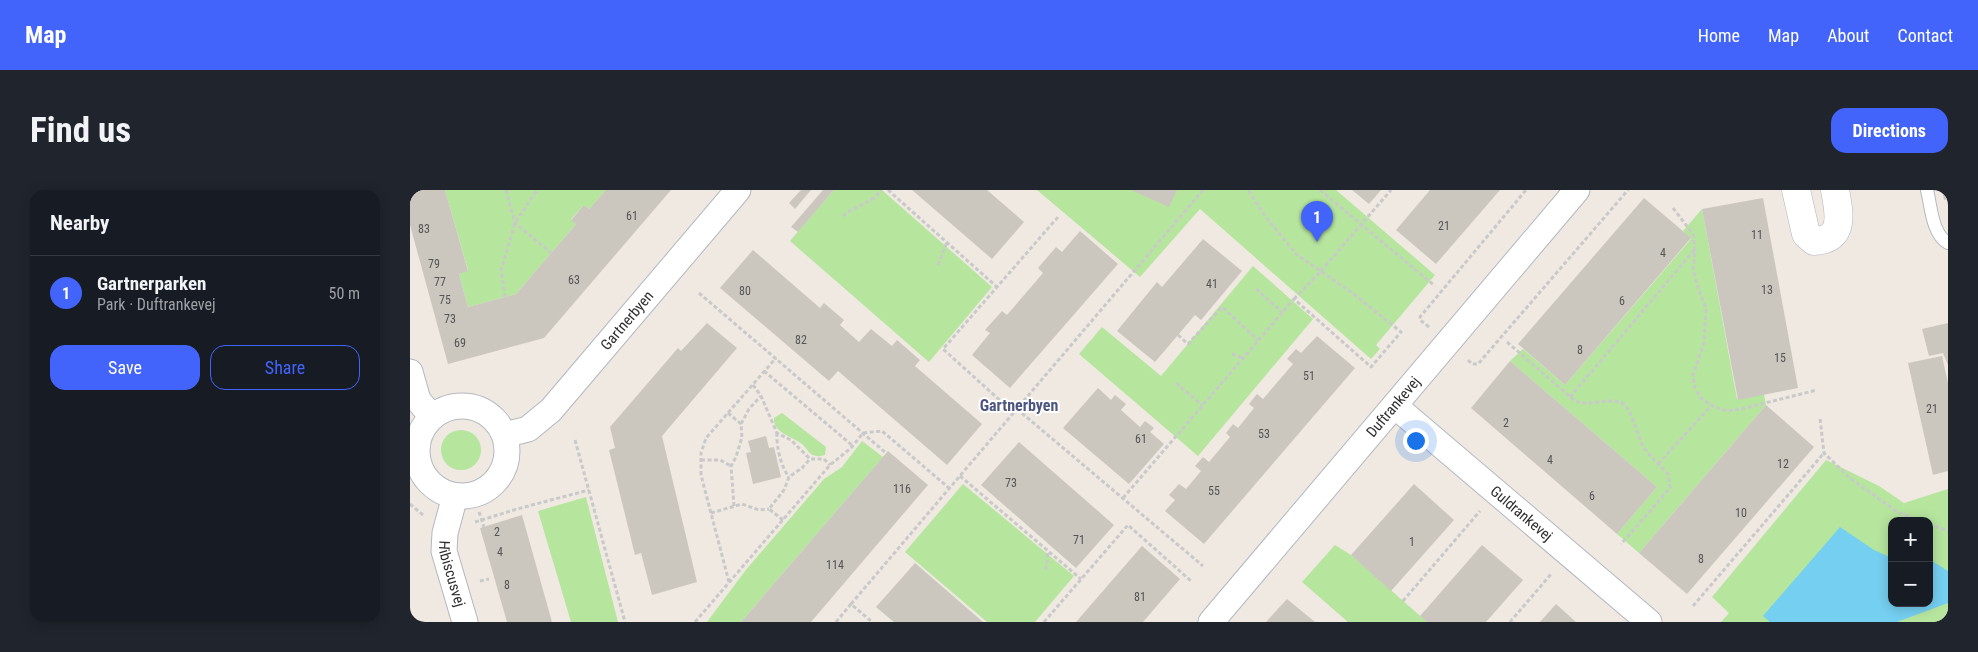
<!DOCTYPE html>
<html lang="en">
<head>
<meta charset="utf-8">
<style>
  body { margin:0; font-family:"Roboto Condensed",sans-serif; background:#20242c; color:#f1f3f6 }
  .controls { position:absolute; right:15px; bottom:15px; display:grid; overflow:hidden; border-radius:10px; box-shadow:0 2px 12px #0003 }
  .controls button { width:45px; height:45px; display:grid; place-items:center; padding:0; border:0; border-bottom:1px solid #363941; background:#171b24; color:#f1f3f6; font:25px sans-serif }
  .you { position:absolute; left:1005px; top:250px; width:18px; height:18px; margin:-12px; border:4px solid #fff; border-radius:50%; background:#1a73e8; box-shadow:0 0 0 8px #1a73e833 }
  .badge { display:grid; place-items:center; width:32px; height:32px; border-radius:50%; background:#4264fb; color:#fff; font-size:16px; font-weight:700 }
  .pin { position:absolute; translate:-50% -41px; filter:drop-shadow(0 1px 2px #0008) }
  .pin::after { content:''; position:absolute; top:26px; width:18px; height:15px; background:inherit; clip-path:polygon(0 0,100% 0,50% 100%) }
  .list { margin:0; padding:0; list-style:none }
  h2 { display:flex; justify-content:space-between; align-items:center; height:65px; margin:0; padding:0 20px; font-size:21px }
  h2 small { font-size:16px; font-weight:400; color:#9ea1a6 }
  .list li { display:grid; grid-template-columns:32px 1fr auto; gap:15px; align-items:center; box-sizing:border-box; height:75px; padding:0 20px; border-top:1px solid #363941 }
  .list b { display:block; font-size:19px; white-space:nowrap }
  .list p { margin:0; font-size:16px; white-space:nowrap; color:#9ea1a6 }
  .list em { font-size:16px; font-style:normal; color:#9ea1a6 }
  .actions { display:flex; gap:10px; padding:15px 20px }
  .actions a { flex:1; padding:11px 0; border:1px solid #4264fb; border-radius:15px; text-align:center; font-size:18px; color:#4264fb }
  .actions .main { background:#4264fb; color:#fff }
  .map { position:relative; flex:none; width:1538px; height:432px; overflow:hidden; border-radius:15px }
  header { display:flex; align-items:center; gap:30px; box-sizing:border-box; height:70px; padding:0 25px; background:#4264fb; color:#fff }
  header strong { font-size:24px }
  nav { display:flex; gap:28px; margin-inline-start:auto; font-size:18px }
  .intro { display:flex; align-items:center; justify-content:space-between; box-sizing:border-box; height:120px; padding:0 30px }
  h1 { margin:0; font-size:35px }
  .button { padding:12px 22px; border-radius:15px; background:#4264fb; color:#fff; font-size:18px; font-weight:700 }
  main { display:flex; gap:30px; padding:0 30px }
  aside { flex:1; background:#171b24; border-radius:15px; box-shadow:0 2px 12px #0003 }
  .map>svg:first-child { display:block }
  .green { fill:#b6e59e; fill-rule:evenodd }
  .water { fill:#75cff0 }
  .building { fill:#cbc7bf }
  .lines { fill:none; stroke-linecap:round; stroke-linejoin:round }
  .service-casing { stroke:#b4b7c1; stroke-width:14 }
  .minor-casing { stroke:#b4b7c1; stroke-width:27 }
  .tertiary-casing { stroke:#b4b7c1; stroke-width:29 }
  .path { stroke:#c9c9c9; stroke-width:3; stroke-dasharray:4 2.5; stroke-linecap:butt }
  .service { stroke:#fff; stroke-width:12 }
  .minor { stroke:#fff; stroke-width:25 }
  .tertiary { stroke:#fff; stroke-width:28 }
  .labels { text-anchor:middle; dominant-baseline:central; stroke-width:4; stroke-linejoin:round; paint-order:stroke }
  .number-label { font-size:12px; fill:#555452 }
  .street-label { font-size:15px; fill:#2e2e2e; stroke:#fff }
  .neighbourhood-label { font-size:16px; font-weight:bold; fill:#4d5680; stroke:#fff }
</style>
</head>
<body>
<header>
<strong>Map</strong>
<nav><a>Home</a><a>Map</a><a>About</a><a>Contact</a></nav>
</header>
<div class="intro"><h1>Find us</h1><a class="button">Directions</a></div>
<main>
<aside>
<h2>Nearby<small></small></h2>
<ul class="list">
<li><span class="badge">1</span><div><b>Gartnerparken</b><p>Park · Duftrankevej</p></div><em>50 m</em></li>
</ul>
<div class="actions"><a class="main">Save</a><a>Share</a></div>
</aside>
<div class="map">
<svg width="1538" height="432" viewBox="0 0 1538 432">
  <rect width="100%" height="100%" fill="#efe9e1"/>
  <g class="green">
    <path d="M35,0h161l-17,19 -5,-4 -13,14 5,5 -60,70 -48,13 -9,-33 9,-4z"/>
    <path d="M424,0h48l110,97 -63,75 -139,-121z"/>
    <path d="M627,0h299l99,85 -59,70 4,4 -9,10 -171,-150 -60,68z"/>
    <path d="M1292,19l35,190 27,-5 2,11 -127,148 -22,-19 40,-47 -147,-126 13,-12 42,36 126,-146 -8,-8z"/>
    <path d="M843,76l60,53 -115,137 -119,-102 23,-27 59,49z"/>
    <path d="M372,223l44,34 -1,8c-5,1 -8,2 -12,0 -5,-2 -7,-8 -11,-11 -10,-8 -29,-11 -28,-26z"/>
    <circle cx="51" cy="260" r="20"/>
    <path d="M452,251l21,16 -142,165h-34l38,-51 79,-92 18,-12z"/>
    <path d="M1416,270l53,26 25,17 44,-14v133h-227l8,-9 -17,-16zM1482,331h37v82h-37z"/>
    <path d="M553,294l111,92 -39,46h-48l-82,-70z"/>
    <path d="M176,307l32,125h-47l-33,-111z"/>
    <path d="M925,355l16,10 76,67h-79l-46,-40z"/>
  </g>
  <path class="water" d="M1430,337l34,23 18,8v45h37v-44l19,12v32l-51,19h-127l-7,-6z"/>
  <g class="building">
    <path d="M0,0h35l23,81 -9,3 9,33 48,-13 60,-70 -5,-4 13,-15 5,4 17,-19h65l-127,148 -96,26 -38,-139z"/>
    <path d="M391,0h10l-16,19 -6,-6z"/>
    <path d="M413,0h11l-36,42 -7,-5z"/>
    <path d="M502,0h75l37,32 -32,37z"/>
    <path d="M721,0h46l-8,17z"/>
    <path d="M942,0h29l-12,14z"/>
    <path d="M1020,0h70l-64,74 -40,-34z"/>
    <path d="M1532,0h6v9l-4,1z"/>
    <path d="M1234,8l47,40 -126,147 -47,-41z"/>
    <path d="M1353,8l35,190 -60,12 -36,-191z"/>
    <path d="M670,41l38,33 -108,124 -38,-33 18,-22 -5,-3 17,-19 5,4 36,-42 -5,-5 18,-21 6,5z"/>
    <path d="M793,49l39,32 -41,49 -6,-5 -40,47 -38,-31 40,-49 5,5z"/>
    <path d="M343,60l67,58 4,-5 20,17 -4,5 19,17 12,-13 21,17 5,-6 23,20 -5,6 67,58 -35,41 -109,-94 -9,10 -109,-93z"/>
    <path d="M297,133l30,25 -75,88 35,146 -45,13 -11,-42 -6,2 -26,-105 6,-2 -5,-21 68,-79 3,3z"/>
    <path d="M1538,133v42l-5,-12 -14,3 -7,-27z"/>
    <path d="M907,146l38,32 -151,176 -39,-33 10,-11 -6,-5 10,-11 7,5 15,-18 -6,-5 8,-9 6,5 21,-25 -4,-4 7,-9 5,4 16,-20 -5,-4 8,-10 6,5 30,-35 -6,-5 9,-10 5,4z"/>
    <path d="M1532,166l6,27v88l-15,4 -25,-112z"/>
    <path d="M1100,171l147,126 -40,47 -146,-126z"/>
    <path d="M688,198l13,12 4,-5 11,9 -5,6 19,17 5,-6 9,7 -4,4 14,12 -35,40 -66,-56z"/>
    <path d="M1356,215l48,42 -127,147 -48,-41z"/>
    <path d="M356,246l3,12 5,-1 7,30 -28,7 -7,-31 5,-1 -3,-11z"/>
    <path d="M609,252l95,83 -38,43 -95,-83z"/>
    <path d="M478,261l40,34 -117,137h-70z"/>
    <path d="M1004,294l40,36 -63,71 -40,-36z"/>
    <path d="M112,325l30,107h-45l-27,-94z"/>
    <path d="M1072,355l41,35 -37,42h-59l-7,-6z"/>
    <path d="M732,356l38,33 -37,43h-67z"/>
    <path d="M505,373l68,59h-89l-18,-15z"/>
    <path d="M877,409l28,23h-49z"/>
    <path d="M1146,414l20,18h-36z"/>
  </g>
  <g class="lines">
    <g class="service-casing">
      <path id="service" d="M1517,0c4,16 5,44 21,53"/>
    </g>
    <g class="minor-casing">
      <g id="minor">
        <path d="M0,182l8,28 14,17"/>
        <circle cx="52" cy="261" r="45"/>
        <path id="s1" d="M985,216l254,216"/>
        <path id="s2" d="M95,245l23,-6 23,-19 187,-220"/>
        <path id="s3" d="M45,306l-10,37 -1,18 21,71"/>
        <path id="s4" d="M801,432l366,-432"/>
      </g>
    </g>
    <g class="tertiary-casing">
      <path id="tertiary" d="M1386,0l10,44 8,7c32,-1 25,-29 21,-51"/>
    </g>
    <g class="path">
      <path d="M96,0l9,33 36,30"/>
      <path d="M478,0l109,97"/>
      <path d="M910,0l115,96"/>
      <path d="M1263,18l20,26 2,18 -2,17 5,19 8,20 -2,35 -11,32 2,13 6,10 13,9 13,4 14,-2 76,-19"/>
      <path d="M433,26c11,-10 30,-13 38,-26"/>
      <path d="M528,75l9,-23"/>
      <path d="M846,99l26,23"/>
      <path d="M289,103l187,160"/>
      <path d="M95,107l-4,-27 14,-47 22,-33"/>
      <path d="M884,109l27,-28 70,-81"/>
      <path d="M1019,137l-9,-7v-3l106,-127"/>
      <path d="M768,145l10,9 34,-37 36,33"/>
      <path d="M1097,152l68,59c17,6 30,-4 47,2 10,4 15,34 22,45 7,10 16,17 24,26l2,14 -49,56"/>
      <path d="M822,164l11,4"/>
      <path d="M1058,170l4,4h6l150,-174"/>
      <path d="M354,181l89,75"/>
      <path d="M766,193l26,22"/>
      <path d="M343,195l8,11 16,37 14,7 19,19h14l6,6"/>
      <path d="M1160,207l125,-148"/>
      <path d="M607,219l186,157"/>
      <path d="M318,223l13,11"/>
      <path d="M604,223l-71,-64 115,-132"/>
      <path d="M1410,229l4,34 27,26 48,34 22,8"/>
      <path d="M367,243c-1,13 4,34 12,44"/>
      <path d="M165,250l50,182"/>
      <path d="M291,270h19l11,6"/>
      <path d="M1248,274l53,-58"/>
      <path d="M550,286l121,103"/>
      <path d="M713,308l171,-199 77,68 30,-35 -46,-37 -59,-41 -31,-38 -17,-26"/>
      <path d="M0,314l13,11"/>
      <path d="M324,316l-3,-40 5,-9 6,-20 -1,-13 8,-15 12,-13"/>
      <path d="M69,322l5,15"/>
      <path d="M301,323l31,-9 17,6 10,-1"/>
      <path d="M373,330l-14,-11 15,-19 5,-13 13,-9 8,-9"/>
      <path d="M65,332l42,-13 72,-19"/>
      <path d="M1519,334l19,7"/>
      <path d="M636,380l2,-17"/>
      <path d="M70,391l9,-2"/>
      <path d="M319,392l-28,-107v-22l5,-15 70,-80"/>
      <path d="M993,411l77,-90"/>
      <path d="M441,414l352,-414"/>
      <path d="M1283,416l131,-153"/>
      <path d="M285,432l135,-157 21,-17 12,-15 19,-2 67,57"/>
      <path d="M426,432l15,-18 21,18"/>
      <path d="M634,432l84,-97 63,56"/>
      <path d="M1100,432l42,-49"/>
    </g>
    <use href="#service" class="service"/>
    <use href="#minor" class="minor"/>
    <use href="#tertiary" class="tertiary"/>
  </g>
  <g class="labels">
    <g class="number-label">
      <text x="222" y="26">61</text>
      <text x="1034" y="36">21</text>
      <text x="14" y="39">83</text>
      <text x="1347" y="45">11</text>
      <text x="1253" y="63">4</text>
      <text x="24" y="74">79</text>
      <text x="164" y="90">63</text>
      <text x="30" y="92">77</text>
      <text x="802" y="94">41</text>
      <text x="1357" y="100">13</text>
      <text x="335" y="101">80</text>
      <text x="35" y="110">75</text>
      <text x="1212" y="111">6</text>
      <text x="40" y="129">73</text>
      <text x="391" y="150">82</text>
      <text x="50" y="153">69</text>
      <text x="1170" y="160">8</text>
      <text x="1370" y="168">15</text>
      <text x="899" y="186">51</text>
      <text x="1522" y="219">21</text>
      <text x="1096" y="233">2</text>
      <text x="854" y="244">53</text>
      <text x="731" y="249">61</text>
      <text x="1140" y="270">4</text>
      <text x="1373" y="274">12</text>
      <text x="601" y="293">73</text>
      <text x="492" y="299">116</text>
      <text x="804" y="301">55</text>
      <text x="1182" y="306">6</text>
      <text x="1331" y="323">10</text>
      <text x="87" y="342">2</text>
      <text x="669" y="350">71</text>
      <text x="1002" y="352">1</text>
      <text x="90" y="362">4</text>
      <text x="1291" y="369">8</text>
      <text x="425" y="375">114</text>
      <text x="97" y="395">8</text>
      <text x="730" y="407">81</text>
    </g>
    <g class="street-label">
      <text stroke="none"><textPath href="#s2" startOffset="171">Gartnerbyen</textPath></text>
      <text stroke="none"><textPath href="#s4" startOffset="282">Duftrankevej</textPath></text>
      <text stroke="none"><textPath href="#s1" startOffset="166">Guldrankevej</textPath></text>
      <text stroke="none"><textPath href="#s3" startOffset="80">Hibiscusvej</textPath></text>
    </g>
    <g class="neighbourhood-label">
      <text x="609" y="215">Gartnerbyen</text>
    </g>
  </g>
</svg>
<div class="controls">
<button>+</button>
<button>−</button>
</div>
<div class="you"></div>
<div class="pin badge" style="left:907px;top:52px">1</div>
</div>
</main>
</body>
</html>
